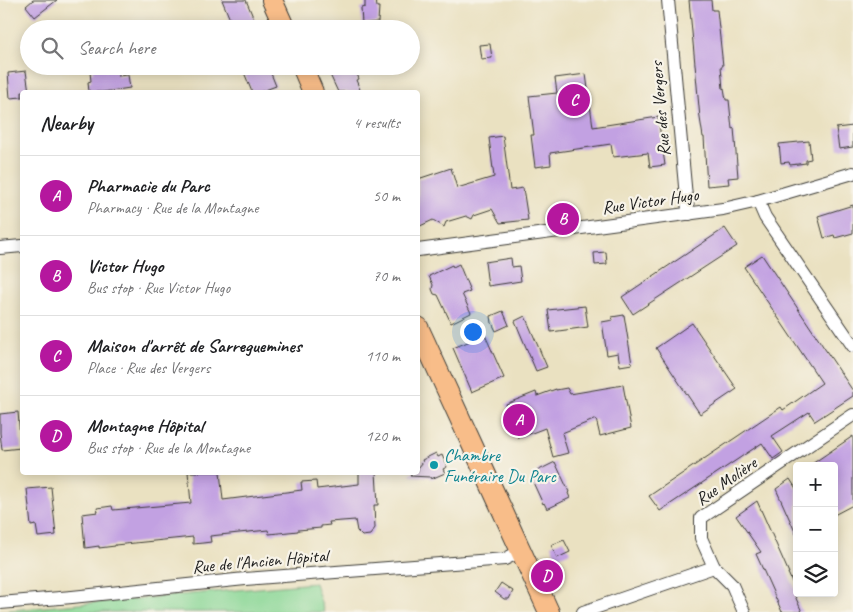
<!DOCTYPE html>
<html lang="en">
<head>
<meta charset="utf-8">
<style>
  body { margin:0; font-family:Caveat,sans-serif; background:#f6f6f6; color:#202124 }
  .controls { position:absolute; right:15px; bottom:15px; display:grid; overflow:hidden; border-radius:5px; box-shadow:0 2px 12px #0003 }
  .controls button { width:45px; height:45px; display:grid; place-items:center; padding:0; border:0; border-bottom:1px solid #e0e0e0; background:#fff; color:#202124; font:25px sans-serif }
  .you { position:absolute; left:472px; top:331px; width:18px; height:18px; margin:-12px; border:4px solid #fff; border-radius:50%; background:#1a73e8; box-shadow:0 0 0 8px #1a73e833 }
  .badge { display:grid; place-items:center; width:32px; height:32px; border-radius:50%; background:#b5179e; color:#fff; font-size:16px; font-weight:700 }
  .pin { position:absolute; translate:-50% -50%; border:2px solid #fff; box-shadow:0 1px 5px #0006 }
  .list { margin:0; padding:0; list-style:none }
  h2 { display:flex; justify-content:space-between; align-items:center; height:65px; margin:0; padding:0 20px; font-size:21px }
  h2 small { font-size:16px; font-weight:400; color:#757577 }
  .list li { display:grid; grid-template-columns:32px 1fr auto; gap:15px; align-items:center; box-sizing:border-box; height:80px; padding:0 20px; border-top:1px solid #e0e0e0 }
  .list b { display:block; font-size:19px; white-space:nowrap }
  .list p { margin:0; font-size:16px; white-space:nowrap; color:#757577 }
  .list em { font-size:16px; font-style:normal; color:#757577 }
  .icon { flex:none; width:28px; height:28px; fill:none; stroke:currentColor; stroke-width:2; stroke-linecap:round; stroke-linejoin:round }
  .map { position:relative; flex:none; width:853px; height:612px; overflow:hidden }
  .search { position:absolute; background:#fff; box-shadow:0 2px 12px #0003; left:20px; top:20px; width:400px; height:55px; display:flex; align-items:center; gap:12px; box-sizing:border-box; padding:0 18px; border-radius:28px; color:#757577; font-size:19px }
  .panel { position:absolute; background:#fff; box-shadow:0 2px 12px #0003; left:20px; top:90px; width:400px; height:385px; border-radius:5px }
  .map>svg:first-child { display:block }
  .green { fill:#8ad796; stroke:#537a59 }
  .building { fill:#c2a1e2 }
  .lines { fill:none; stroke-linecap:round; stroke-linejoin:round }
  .street-casing { stroke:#3b3a35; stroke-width:14 }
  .primary-casing { stroke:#3b3a35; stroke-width:22 }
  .street { stroke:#fff; stroke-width:12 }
  .primary { stroke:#f8bd89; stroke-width:20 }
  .culture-dot { fill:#0f9aa8; stroke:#f7f3e8; stroke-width:2 }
  .labels { text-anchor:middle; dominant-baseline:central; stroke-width:4.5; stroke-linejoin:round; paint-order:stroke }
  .street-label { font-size:18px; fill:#1c1c1c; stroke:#f7f3e8 }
  .culture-label { font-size:18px; fill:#0d838f; stroke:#f7f3e8; text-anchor:start }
</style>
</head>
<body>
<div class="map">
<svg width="853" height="612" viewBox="0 0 853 612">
  <rect width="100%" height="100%" fill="#f7f3e8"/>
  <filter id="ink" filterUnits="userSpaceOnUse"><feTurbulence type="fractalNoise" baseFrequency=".02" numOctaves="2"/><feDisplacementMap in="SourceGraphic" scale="10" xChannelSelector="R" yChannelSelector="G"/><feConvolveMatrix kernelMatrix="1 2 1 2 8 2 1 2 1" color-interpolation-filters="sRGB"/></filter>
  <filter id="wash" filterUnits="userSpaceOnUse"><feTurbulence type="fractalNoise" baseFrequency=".0096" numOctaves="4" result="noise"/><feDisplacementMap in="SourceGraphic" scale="20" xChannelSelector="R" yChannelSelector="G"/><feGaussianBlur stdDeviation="1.12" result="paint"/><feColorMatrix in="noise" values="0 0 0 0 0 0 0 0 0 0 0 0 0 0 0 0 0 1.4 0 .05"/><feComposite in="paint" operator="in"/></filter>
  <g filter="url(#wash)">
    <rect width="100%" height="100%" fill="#eae1c1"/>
    <path class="green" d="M315,583l9,29h-324v-1z"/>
    <g id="blocks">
      <g class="building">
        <path d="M33,0h24l-22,17 -9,-11z"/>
        <path d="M222,0h24l12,29h-24z"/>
        <path d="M365,0h11l1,7h2l-1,15 -16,2 -1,-16 4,-1z"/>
        <path d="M689,0h22l1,10h5l6,56h-2l2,23 1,-1 2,12h3l3,29 2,-1 4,49 -10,1 1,6 -22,2 -3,-49h-1l-3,-19z"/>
        <path d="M490,44l2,14 -11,1 -2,-14z"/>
        <path d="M92,66h24l2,10 10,-1 2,13 -27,4h-14l-1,-10 3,-1 -1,-9h3z"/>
        <path d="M251,66h17l8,20 -16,6h-8l-9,-22z"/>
        <path d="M326,66h28l5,13 -3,1 5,12h-23z"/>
        <path d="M26,71l3,21h-7v5l-12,1 -2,-25z"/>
        <path d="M586,74l7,53 65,-10 7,48 -15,2 -2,-14 -35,4 -2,-13 -61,9 1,12 -16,2 -4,-32h3l-5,-39 28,-3 -2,-15z"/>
        <path d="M853,126v21l-14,2 -3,-21z"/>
        <path d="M503,136l7,54 13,-2 5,32 -28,3 -8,-14 -18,6 -2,4 -6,-3 -20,6 -2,5 -11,-7 -15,7v-48l33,-11 6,20 37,-11 -5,-39z"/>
        <path d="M809,141l2,18 -5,1v3l-16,2 -1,-3 -8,1 -2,-19z"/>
        <path d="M853,205v28l-18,5 -1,-3 -10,3 -6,-22z"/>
        <path d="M725,228l12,18 -104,68 -11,-17z"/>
        <path d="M606,252l1,12 -12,1 -1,-12z"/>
        <path d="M762,255l91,136v5l-38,25 -6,-9 -37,24 11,16 -10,7 -11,-16 -102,68 -11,-15 132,-89 2,3 39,-27 -78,-116z"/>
        <path d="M511,258l1,9 7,-1 2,15 -33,5 -3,-24z"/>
        <path d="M459,264l11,27 -8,3 9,19 -20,10 -13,-28 -4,-1 -2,-5 1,-4 -4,-9 23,-11 1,2z"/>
        <path d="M585,306l3,21 -37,5 -3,-22z"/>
        <path d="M503,311l6,14 -13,6 -4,-8 -1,-7z"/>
        <path d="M624,315l8,49 -12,2 -2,-13 -11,2 -5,-33 11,-2 -1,-3z"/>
        <path d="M525,316l22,51 -11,4 -21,-50z"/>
        <path d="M692,323l45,66 -37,25 -44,-66z"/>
        <path d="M485,335l19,43 -32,14 -19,-44z"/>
        <path d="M623,385l8,43 -31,8 -4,-17 -34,14 6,20 -15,4 -8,-29 -26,10 -13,-34 30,-12 1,4 19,-7v1l11,-2 3,6z"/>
        <path d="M18,412l3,36 -19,2 -2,-17v-19z"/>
        <path d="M853,436v69l-19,10v-49h-25z"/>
        <path d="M436,453l2,4 4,-2 5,12 -4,2 2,4 -14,6 -1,-2 -20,-1 3,-4h5v-4l5,-6 -1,-2z"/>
        <path d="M555,462l14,30 -1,1 2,5 -23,11 -3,-6 -1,1 -12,-26 7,-4 -1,-3z"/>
        <path d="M188,472h32l3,28 79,-10 -1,-8 15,-1 1,8 42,-5v-12h17l2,33h-4l1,23 -5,7 -8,1 -5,-5 -2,-11 -26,2 1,3 -9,1v2l-23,2v1l-29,3 -1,-4 -58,6 1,6 -8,1 -10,1v-7l-78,8v1l-16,2v-2l-14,2 -3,-34 16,-2 -1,-4 8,-1 7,-1 1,4 78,-7z"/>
        <path d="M790,479l7,11v46l-21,-47z"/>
        <path d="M51,487l5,48 -18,2 -2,-12 -5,1 -4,-37z"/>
        <path d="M757,501l32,72h-1l10,22 -3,1 7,16h-20l-26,-58 5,-2 -25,-36z"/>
        <path d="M564,540l6,12 -13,6 -6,-13z"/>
        <path d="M501,583l12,8 -4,8h-5l-9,-7z"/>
      </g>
    </g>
  </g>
  <g filter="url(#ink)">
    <use href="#blocks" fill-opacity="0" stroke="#3b3a35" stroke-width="1"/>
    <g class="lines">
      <g class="street-casing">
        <g id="street">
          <path d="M668,0l18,197 3,17"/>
          <path d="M758,201l7,16 88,129"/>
          <path d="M0,248l22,-2"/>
          <path d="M418,250l305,-41 35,-8 95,-28"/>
          <path d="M714,567l18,18 12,27"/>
          <path d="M0,603l72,-6 173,-18 260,-20 16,-8"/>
          <path d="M583,612l131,-45 -13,-29v-20l152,-103"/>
        </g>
      </g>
      <g class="primary-casing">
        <g id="primary">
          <path d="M272,0l13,29"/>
          <path d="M302,66l11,26"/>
          <path d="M418,327l131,285"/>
        </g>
      </g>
      <use href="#street" class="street"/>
      <use href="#primary" class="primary"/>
    </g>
  </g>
  <circle class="culture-dot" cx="434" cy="465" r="5"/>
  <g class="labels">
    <g class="street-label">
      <text transform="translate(660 109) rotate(-95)">Rue des Vergers</text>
      <text transform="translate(650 201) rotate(-8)">Rue Victor Hugo</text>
      <text transform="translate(726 481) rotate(-35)">Rue Molière</text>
      <text transform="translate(260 561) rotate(-5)">Rue de l'Ancien Hôpital</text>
    </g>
    <g class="culture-label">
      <text x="444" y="455">Chambre<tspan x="444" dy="21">Funéraire Du Parc</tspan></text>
    </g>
  </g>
</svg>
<div class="controls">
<button>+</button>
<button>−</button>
<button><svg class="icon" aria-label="layers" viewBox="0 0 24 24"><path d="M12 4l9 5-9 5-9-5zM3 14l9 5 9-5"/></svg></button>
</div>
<div class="you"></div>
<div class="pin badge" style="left:519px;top:420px">A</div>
<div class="pin badge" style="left:563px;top:219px">B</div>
<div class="pin badge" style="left:574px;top:100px">C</div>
<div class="pin badge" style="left:547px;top:576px">D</div>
<div class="search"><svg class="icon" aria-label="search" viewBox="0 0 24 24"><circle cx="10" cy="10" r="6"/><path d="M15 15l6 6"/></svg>Search here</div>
<section class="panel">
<h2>Nearby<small>4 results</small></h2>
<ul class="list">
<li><span class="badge">A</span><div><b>Pharmacie du Parc</b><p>Pharmacy · Rue de la Montagne</p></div><em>50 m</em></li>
<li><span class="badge">B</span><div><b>Victor Hugo</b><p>Bus stop · Rue Victor Hugo</p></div><em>70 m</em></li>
<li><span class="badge">C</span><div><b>Maison d'arrêt de Sarreguemines</b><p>Place · Rue des Vergers</p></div><em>110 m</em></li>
<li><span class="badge">D</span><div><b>Montagne Hôpital</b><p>Bus stop · Rue de la Montagne</p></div><em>120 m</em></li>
</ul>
</section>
</div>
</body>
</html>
